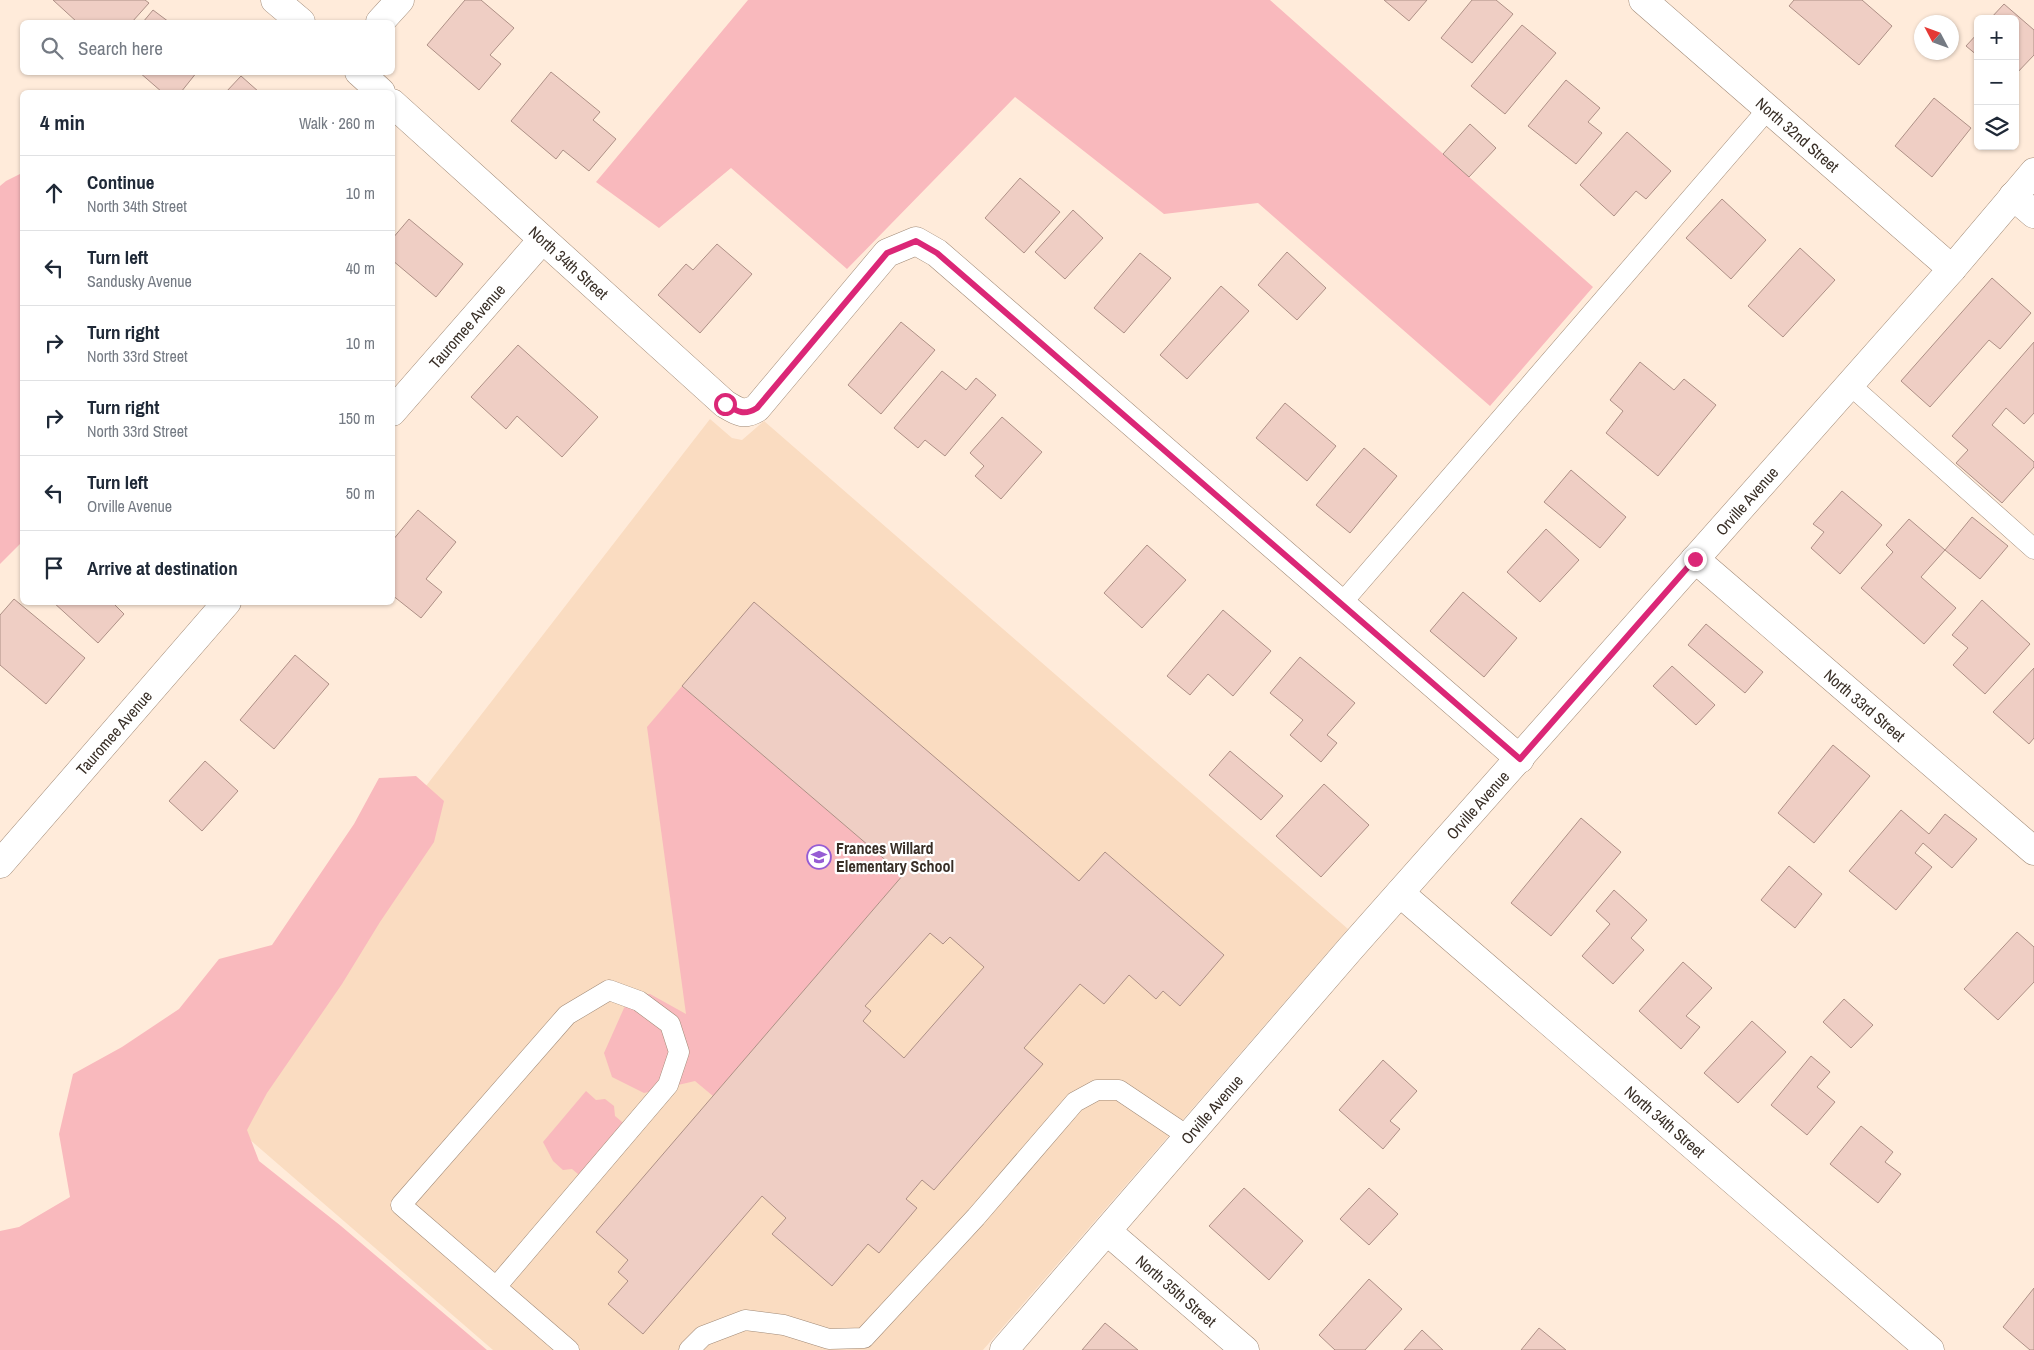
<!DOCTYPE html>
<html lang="en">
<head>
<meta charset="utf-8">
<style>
  body { margin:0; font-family:"Archivo Narrow",sans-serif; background:#f2f2f3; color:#1f2937 }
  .controls { position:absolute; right:15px; top:15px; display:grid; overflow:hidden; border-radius:8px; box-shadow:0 1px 4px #0004 }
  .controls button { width:45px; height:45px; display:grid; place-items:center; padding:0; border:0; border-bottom:1px solid #e0e1e3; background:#fff; color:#1f2937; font:25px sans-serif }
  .compass { position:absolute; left:1914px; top:15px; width:45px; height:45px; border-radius:50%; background:#fff; box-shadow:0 1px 4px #0004; rotate:311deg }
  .stop { position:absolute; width:15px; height:15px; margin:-11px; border:4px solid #db2777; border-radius:50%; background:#fff }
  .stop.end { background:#db2777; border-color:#fff; box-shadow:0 1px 5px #0008 }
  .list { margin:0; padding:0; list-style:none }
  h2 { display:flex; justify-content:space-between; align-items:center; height:65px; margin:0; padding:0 20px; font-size:21px }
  h2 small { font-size:16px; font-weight:400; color:#747a83 }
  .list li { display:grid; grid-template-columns:32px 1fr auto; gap:15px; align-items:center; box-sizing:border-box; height:75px; padding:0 20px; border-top:1px solid #e0e1e3 }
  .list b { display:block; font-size:19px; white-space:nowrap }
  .list p { margin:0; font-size:16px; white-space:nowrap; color:#747a83 }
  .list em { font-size:16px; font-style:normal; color:#747a83 }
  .icon { flex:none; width:28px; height:28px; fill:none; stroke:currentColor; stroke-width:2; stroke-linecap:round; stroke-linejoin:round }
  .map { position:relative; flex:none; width:2034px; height:1350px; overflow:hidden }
  .search { position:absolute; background:#fff; box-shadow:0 1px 4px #0004; left:20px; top:20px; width:375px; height:55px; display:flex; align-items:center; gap:12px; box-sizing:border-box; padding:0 18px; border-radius:8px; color:#747a83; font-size:19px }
  .panel { position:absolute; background:#fff; box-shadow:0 1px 4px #0004; left:20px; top:90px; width:375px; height:515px; border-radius:8px }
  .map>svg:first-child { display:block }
  .built { fill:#fadcc1 }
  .green { fill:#f9b9bd }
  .building { fill:#efcec4; stroke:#ae9086; fill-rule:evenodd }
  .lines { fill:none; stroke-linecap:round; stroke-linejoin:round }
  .lane-casing { stroke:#a18a77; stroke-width:21 }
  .street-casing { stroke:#a18a77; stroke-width:29 }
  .lane { stroke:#fff; stroke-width:20 }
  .street { stroke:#fff; stroke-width:28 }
  .route { stroke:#db2777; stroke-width:6 }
  .labels { text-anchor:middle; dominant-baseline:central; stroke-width:4.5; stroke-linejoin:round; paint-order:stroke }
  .street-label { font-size:16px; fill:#382e26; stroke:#fff }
  .poi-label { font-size:16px; font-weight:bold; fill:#382e26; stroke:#fff; text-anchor:start }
</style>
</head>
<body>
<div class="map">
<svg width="2034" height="1350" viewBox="0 0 2034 1350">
  <rect width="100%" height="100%" fill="#ffebda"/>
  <path class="built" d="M710,419l22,19 10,2 22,-19 584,508 -365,421h-490l-296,-256 86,-119 143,-189z"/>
  <g class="green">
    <path d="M748,0h522l323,287 -103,119 -232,-203 -94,11 -149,-117 -168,172 -116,-101 -72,60 -63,-46z"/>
    <path d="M22,173v369l-22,22v-378l6,-5z"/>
    <path d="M682,686l221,189 -190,221 -18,-15 -51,12 -32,-16 -8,-24 20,-45 11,-14h15l36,20 -39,-287z"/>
    <path d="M416,776l28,25 -10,41 -54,80 -38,62 -75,109 -20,37 12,31 82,65 146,124h-487v-119l19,-4 51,-30 -11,-63 14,-60 49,-27 57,-38 40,-50 53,-14 82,-121 25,-46z"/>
    <path d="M586,1091l10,9 9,-1 9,7 1,10 13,11 -44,52 -12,-10 -9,1 -10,-9 -10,-19z"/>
  </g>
  <g class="building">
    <path d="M53,0h92l4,3 -17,19h-55z"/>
    <path d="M465,0h16l33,28 -24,27 11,9 -22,26 -52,-45z"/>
    <path d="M1384,0h43l-18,21z"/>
    <path d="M1472,0h24l17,14 -41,49 -31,-25z"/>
    <path d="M1794,0h68l30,26 -33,39 -70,-59z"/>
    <path d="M2004,4l30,26v25l-19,20v-56h-25z"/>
    <path d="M153,10l16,12h-26z"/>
    <path d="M1522,25l34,28 -51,61 -34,-28z"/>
    <path d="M1978,33v23l-12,-10z"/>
    <path d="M139,72h58l-16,20h-19z"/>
    <path d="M551,72l49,40 -7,8 23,19 -27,32 -26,-21 -7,9 -45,-38z"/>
    <path d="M241,76l18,16h-33z"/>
    <path d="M1566,80l34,28 -12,14 14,11 -26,31 -48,-38z"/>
    <path d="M1934,98l37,30 -39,49 -37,-31z"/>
    <path d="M1470,124l26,24 -27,29 -26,-23z"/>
    <path d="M1627,132l44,39 -25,28 -10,-8 -22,25 -34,-31z"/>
    <path d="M1020,178l40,34 -36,41 -39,-35z"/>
    <path d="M1722,199l44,41 -35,39 -45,-41z"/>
    <path d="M1073,210l30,28 -38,41 -30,-27z"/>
    <path d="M409,219l54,45 -27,33 -44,-37v-21z"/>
    <path d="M717,244l35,30 -52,59 -42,-38 28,-31 7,6z"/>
    <path d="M1800,248l35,32 -52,57 -35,-31z"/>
    <path d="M1287,252l39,36 -29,32 -39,-35z"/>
    <path d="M1140,253l31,25 -47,55 -30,-25z"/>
    <path d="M1992,278l39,35 -31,36 -11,-9 -59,67 -29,-26z"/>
    <path d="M1221,286l28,25 -62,68 -27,-24z"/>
    <path d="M901,322l34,28 -54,64 -33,-29z"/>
    <path d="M2034,342v71l-10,11 -18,-16 -14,17 42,37v5l-32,36 -46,-40 12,-13 -16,-14z"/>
    <path d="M518,345l80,72 -36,40 -45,-41 -11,13 -35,-32z"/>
    <path d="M1640,362l34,28 10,-11 32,26 -58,71 -52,-43 17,-22 -13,-11z"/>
    <path d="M942,371l24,19 10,-12 20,17 -51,61 -20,-16 -7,8 -24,-20z"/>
    <path d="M1285,403l51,43 -29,35 -51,-43z"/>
    <path d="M1002,417l40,35 -41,47 -26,-23 9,-10 -14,-13z"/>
    <path d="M1364,448l33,28 -47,57 -34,-28z"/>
    <path d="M1571,470l55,47 -26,31 -56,-46z"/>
    <path d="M1842,491l40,34 -42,49 -29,-26 13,-16 -11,-8z"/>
    <path d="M418,510l38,32 -30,37 16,13 -21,26 -29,-23v-54z"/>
    <path d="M1972,517l36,29 -28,33 -35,-29z"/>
    <path d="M1909,519l36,31 -24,27 35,31 -32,36 -63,-56 32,-36 -7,-7z"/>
    <path d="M1546,529l33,31 -39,42 -33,-30z"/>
    <path d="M1147,545l39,35 -44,48 -38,-35z"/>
    <path d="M1463,592l54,46 -33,39 -54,-46z"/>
    <path d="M14,599l71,59 -39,46 -46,-39v-50z"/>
    <path d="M1982,600l48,44 -45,50 -32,-29 15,-17 -16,-13z"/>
    <path d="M53,602h59l12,12 -26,29z"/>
    <path d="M754,602l325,279 26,-29 119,103 -44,51 -17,-15 -7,8 -27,-24 -25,29 -24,-20 -56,64 19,16 -109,126 -12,-10 -16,19 11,9 -38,45 -11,-9 -36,42 -60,-52 14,-16 -24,-22 -119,138 -35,-30 20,-23 -10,-9 10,-12 -32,-28 307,-357 -221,-189zM930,933l13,11 7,-7 34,30 -80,91 -41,-37 8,-10 -6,-5z"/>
    <path d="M1223,610l48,41 -38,45 -25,-22 -18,21 -23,-19z"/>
    <path d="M1706,624l57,48 -18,21 -57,-48z"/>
    <path d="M295,655l34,29 -55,65 -34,-29z"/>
    <path d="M1300,657l55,46 -28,32 10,8 -16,19 -31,-27 13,-15 -33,-27z"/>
    <path d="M1672,666l43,39 -19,20 -43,-39z"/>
    <path d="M2034,668v70l-5,6 -36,-32z"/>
    <path d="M1833,745l37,31 -56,67 -36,-30z"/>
    <path d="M1230,751l53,45 -22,24 -52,-45z"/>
    <path d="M205,761l33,30 -36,40 -33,-30z"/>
    <path d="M1324,784l45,41 -48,52 -45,-41z"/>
    <path d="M1901,810l28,24 16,-20 32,25 -25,29 -29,-25 -8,10 17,14 -36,43 -47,-39z"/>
    <path d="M1581,818l40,34 -70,84 -40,-33z"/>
    <path d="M1789,866l33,28 -27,34 -34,-28z"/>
    <path d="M1614,890l33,30 -16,18 13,12 -31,34 -31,-28 28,-32 -14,-13z"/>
    <path d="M2017,932l17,15v35l-36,38 -34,-31z"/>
    <path d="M1683,962l29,26 -26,28 14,11 -19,22 -42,-38z"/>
    <path d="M1844,999l29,26 -22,23 -28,-26z"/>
    <path d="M1752,1021l34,31 -48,51 -34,-30z"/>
    <path d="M1811,1056l19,16 -13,15 18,15 -28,33 -36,-30z"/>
    <path d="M1383,1060l34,31 -27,30 10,8 -17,20 -44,-39z"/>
    <path d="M1861,1126l32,26 -8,10 16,12 -23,29 -48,-39z"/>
    <path d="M1244,1188l59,53 -34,39 -60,-54z"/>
    <path d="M1369,1188l29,26 -29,31 -29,-26z"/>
    <path d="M1369,1279l33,30 -37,41h-30l-16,-15z"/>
    <path d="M2034,1288v62h-4l-27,-23z"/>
    <path d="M1105,1323l33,27h-56z"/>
    <path d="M1539,1328l27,22h-45z"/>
    <path d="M1422,1330l21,20h-39z"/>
  </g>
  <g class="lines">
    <g class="lane-casing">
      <g id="lane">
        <path d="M1849,384l185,165"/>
        <path d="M1341,604l427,-495"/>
        <path d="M496,1287l172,-202 11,-33 -9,-28 -31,-23 -30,-11 -42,25 -166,190 168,145"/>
        <path d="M689,1350l14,-14 42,-16 39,5 45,14 35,-1 112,-121 99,-115 22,-12h22l70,47"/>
      </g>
    </g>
    <g class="street-casing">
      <g id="street">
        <path d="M275,0l26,22"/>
        <path id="s1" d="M1643,0l309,269"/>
        <path d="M380,22l20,-22"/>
        <path d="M359,72l22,20"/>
        <path id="s2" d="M392,103l333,301c13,8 19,12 32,4l130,-155 29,-12 21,12 583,506"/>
        <path d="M2013,196l21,18"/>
        <path id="s3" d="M392,412l150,-172"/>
        <path id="s4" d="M1695,559l339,292"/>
        <path id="s5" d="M0,864l227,-262"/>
        <path id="s6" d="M1400,893l530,457"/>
        <path id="s7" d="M1108,1232l137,118"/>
        <path id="s8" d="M1004,1350l346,-401 602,-680 82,-97"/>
      </g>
    </g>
    <use href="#lane" class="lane"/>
    <use href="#street" class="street"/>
  </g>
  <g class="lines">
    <path class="route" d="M725,404c13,8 19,12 32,4l130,-155 29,-12 21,12 583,506 175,-200"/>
  </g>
  <defs>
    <g id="school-ring" transform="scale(1.25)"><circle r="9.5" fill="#fff" stroke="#965dd4" stroke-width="1.5"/><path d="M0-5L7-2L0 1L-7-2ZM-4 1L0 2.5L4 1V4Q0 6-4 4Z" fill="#965dd4"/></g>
  </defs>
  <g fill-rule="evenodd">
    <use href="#school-ring" x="819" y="857"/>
  </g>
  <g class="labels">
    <g class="street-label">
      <text stroke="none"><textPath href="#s1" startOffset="205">North 32nd Street</textPath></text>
      <text stroke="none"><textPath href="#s2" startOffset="238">North 34th Street</textPath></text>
      <text stroke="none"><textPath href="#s3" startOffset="114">Tauromee Avenue</textPath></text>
      <text stroke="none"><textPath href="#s8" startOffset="1128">Orville Avenue</textPath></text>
      <text stroke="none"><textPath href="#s4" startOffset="224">North 33rd Street</textPath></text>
      <text stroke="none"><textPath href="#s5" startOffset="174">Tauromee Avenue</textPath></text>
      <text stroke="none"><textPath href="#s8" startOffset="722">Orville Avenue</textPath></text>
      <text stroke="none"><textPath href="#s8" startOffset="318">Orville Avenue</textPath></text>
      <text stroke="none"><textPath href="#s6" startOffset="350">North 34th Street</textPath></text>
      <text stroke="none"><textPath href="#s7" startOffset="90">North 35th Street</textPath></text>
    </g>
    <g class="poi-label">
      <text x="836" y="848">Frances Willard<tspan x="836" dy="18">Elementary School</tspan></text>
    </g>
  </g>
</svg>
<div class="controls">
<button>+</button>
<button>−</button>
<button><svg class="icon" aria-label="layers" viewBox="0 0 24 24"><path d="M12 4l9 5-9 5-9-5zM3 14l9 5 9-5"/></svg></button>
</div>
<svg class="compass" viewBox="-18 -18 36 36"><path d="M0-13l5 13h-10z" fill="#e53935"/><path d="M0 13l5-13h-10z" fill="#747a83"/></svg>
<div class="stop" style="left:725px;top:404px"></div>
<div class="stop end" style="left:1695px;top:559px"></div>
<div class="search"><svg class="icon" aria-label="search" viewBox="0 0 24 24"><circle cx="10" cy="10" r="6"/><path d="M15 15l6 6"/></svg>Search here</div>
<section class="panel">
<h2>4 min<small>Walk · 260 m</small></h2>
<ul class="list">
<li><svg class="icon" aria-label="ahead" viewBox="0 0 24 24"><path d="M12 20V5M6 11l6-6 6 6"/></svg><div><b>Continue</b><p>North 34th Street</p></div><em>10 m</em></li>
<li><svg class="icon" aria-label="left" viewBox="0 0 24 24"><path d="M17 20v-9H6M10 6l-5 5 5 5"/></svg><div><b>Turn left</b><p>Sandusky Avenue</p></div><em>40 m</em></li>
<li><svg class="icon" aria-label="right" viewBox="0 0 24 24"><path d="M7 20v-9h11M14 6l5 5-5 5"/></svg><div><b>Turn right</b><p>North 33rd Street</p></div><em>10 m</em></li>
<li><svg class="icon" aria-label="right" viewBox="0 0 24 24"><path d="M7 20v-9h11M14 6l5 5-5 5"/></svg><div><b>Turn right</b><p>North 33rd Street</p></div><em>150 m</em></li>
<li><svg class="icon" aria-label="left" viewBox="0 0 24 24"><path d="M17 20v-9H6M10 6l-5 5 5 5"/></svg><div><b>Turn left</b><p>Orville Avenue</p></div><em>50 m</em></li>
<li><svg class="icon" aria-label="arrive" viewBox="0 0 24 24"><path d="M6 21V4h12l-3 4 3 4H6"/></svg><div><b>Arrive at destination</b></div></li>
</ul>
</section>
</div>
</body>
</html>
